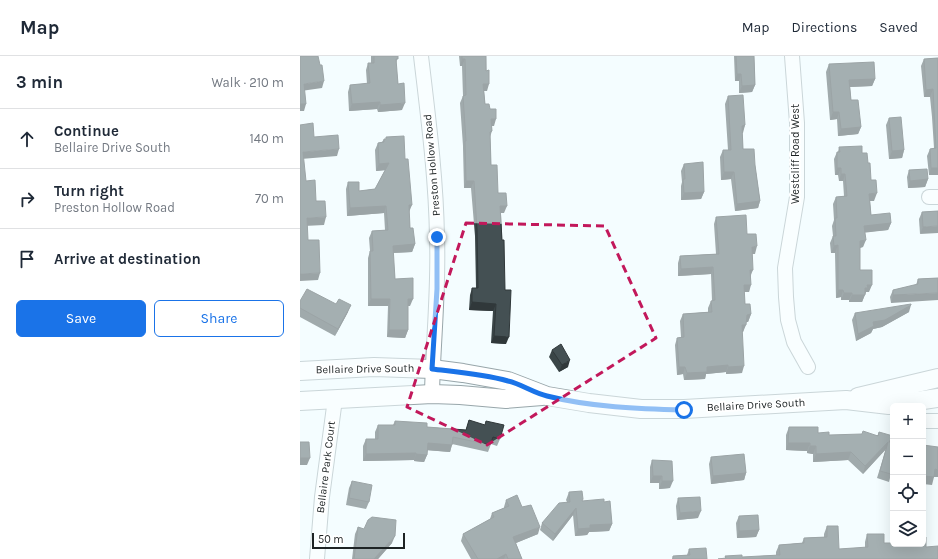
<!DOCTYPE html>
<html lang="en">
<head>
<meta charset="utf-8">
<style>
  body { margin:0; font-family:Karla,sans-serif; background:#f6f6f7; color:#1f2937 }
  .controls { position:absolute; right:12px; bottom:12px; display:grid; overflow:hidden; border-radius:6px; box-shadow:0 4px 16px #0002 }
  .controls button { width:36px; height:36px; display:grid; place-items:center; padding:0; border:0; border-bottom:1px solid #e0e1e3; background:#fff; color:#1f2937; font:20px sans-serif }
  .scale { position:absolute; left:12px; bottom:10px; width:93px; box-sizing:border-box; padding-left:4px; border:2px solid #1d2324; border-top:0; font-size:11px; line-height:14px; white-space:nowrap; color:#1d2324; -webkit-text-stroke:3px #fff; paint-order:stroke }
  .stop { position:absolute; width:12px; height:12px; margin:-9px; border:3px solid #1a73e8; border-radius:50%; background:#fff }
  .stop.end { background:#1a73e8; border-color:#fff; box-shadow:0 1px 4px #0008 }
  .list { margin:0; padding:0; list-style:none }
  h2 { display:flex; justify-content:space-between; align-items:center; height:52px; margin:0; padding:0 16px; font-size:17px }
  h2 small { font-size:13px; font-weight:400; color:#747a83 }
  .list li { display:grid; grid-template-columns:26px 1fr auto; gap:12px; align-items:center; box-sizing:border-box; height:60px; padding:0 16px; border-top:1px solid #e0e1e3 }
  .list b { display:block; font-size:15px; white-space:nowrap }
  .list p { margin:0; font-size:13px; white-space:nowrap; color:#747a83 }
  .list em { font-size:13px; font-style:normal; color:#747a83 }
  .actions { display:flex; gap:8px; padding:12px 16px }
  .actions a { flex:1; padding:9px 0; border:1px solid #1a73e8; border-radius:6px; text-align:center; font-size:14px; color:#1a73e8 }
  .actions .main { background:#1a73e8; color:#fff }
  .icon { flex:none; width:22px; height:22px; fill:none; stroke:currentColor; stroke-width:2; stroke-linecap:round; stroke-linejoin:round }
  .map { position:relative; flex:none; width:638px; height:503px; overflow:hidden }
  header { display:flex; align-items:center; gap:24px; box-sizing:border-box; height:56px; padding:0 20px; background:#fff; border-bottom:1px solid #e0e1e3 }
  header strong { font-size:19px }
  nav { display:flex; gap:22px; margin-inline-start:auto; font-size:14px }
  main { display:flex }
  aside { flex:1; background:#fff }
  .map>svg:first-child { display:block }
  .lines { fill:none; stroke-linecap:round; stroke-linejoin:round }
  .minor-casing { stroke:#98a6aa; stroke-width:16 }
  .major-casing { stroke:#98a6aa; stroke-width:20 }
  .minor { stroke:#fff; stroke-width:14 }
  .major { stroke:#fff; stroke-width:18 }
  .wall { fill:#3a4547 }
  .shaded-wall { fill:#30383a }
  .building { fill:#445053; stroke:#30383a }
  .route { stroke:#1a73e8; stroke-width:5 }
  .marked { fill:none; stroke:#c2185b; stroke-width:3; stroke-dasharray:8 5; stroke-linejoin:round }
  .labels { text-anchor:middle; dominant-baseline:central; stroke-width:4; stroke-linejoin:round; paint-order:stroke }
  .street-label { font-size:11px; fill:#1d2324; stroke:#fff }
</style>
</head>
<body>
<header>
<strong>Map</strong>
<nav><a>Map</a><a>Directions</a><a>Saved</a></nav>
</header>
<main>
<aside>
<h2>3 min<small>Walk · 210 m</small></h2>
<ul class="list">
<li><svg class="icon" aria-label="ahead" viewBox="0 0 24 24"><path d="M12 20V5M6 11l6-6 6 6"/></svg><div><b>Continue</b><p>Bellaire Drive South</p></div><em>140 m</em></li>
<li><svg class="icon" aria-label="right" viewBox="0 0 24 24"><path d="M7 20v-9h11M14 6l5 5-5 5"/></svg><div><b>Turn right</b><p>Preston Hollow Road</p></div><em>70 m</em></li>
<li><svg class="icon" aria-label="arrive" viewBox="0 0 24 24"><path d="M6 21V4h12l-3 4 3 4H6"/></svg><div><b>Arrive at destination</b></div></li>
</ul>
<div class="actions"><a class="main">Save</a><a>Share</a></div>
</aside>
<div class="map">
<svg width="638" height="503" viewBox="0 0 638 503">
  <rect width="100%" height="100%" fill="#f4fdff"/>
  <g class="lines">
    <g class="minor-casing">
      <g id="minor">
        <path d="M121,0c7,60 15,120 16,181 2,52 -4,105 -5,157"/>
        <path d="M492,0l5,67v74l-12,71 1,29 2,23 6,22 14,25"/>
        <path d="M629,141h9"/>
        <path d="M623,365h15"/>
        <path d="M17,503l5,-62 13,-98"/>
      </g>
    </g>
    <g class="major-casing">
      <g id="major">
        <path d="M0,315l74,-4 58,2 31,4 45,8 39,15 42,7 52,6h43l162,-9 43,5 49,-7"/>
        <path d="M558,341l80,-19"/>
        <path d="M0,345l132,-7 28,1 46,4 36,-3"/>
      </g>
    </g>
    <use href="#minor" class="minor"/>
    <use href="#major" class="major"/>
  </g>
  <g class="wall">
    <path d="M71,0h27l-2,7 2,21 4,26 -24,2 -1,-3 -28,2 -1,-19 2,-7 17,-1 -1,-14 2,-7h3z"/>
    <path d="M159,0h27l1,35h-3l1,13 5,5 4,17h-2v5l-2,6 1,28 7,28 6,20h-3l5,131 -15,-1 2,-32 -24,-1 1,-15 2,-7h4l-1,-52 -4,-48h-7l-1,-40v-2l-3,-43 3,-7 -1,-30h-2z"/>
    <path d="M434,0h20l1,29 -3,7 -13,1v-12h-4z"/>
    <path d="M638,2v117h-9l-2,-19 3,-7 4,-1 -2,-31 -2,-20h-6l-3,-31 3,-7z"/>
    <path d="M529,8l46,15 -3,7 -22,1 1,13 10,27 -3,7 -20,2 -1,-17 -7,1 -4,-48z"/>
    <path d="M428,40l17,29 -3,8 1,16 12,16 5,36 -2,7 -23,3 -4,-32 -10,1 -1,-23 3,-7h5l-3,-46z"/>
    <path d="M589,62l15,32 -2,8 -13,1 -3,-34z"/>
    <path d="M86,81l19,22 5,69 5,16 -3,8 -19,1 2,26 15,27h-2v24l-3,8 -18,-1 1,-31h-20v-48l2,-7 -1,-13 3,-7 13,-1 -1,-17 -37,3 -1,-27 2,-7 11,9 16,-2 10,-19 -9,1 -1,-21 3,-7 4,-1 2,-3h2z"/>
    <path d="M539,91l23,6 6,10 6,38h-4l1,14 20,8 -3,7 -23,2 -2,15 -3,1v22l9,22h-3l-4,10h-13v-2h-8v-3l-5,1 -1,-45h-4l-1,-10 3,-7 -1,-10 2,-6 -1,-16 3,-7 8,-1 -1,-15h-4l-1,-6h-3l-1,-16 3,-7h1z"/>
    <path d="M384,108l20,28 -3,7 -20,1v-14l1,-4 -1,-11z"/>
    <path d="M609,114l19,9 -3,8 -17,1 -1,-11z"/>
    <path d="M638,155l-18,23 -1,-15 3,-7z"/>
    <path d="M416,161l31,17 8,20h-3l-1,22 -2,16h-5l1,12 6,10 -3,8h-2l-3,10h-1v41l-16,1v-2l-20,2 -1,5 -21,1 -1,-6 -6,1 -2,-30 2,-7 4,-1 -1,-16 3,-7 25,-2v-4l3,-7h1l-1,-27 -33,2v-13l2,-7 36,-2 -2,-30z"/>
    <path d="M638,222l-47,25 -1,-6 3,-7 23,-5 2,-6z"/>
    <path d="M0,245l48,11 -13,24 -35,-19z"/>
    <path d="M609,256l-27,15 -9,2 -2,4 -15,8 -4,-21 3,-7z"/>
    <path d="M252,294l16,17 -9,5 -10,-15z"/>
    <path d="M169,364l31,19 -3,7 -6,-2 -3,8 -36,-8 -2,8 -23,-2v5l-3,7 -10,-1v-1l-51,1v-15l3,-7h9v-7l3,-7h15l2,-4 32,6 39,3z"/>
    <path d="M489,371l40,8h49l1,-3 13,10 -1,32 -2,8 -12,-4 9,-29 -23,25 -15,-14 -35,2v-8l-6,-1v-2l-21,-1v-15z"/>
    <path d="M411,401l35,16 -2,7 -33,4 -2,-20z"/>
    <path d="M352,404l18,28 -11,1v-6h-9v-16z"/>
    <path d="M52,425l17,21 -3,7 -20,-4 3,-17z"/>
    <path d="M269,436l13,9 22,1 8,22 -3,7 -20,1 -2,3 -12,1 -2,-21 -20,26 -13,-11 2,-7 25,-21 -1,-2z"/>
    <path d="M378,442l20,20 -21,2 -1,-14z"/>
    <path d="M206,444l16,7 16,27 -22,9 6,16h-51l-10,-18 2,-7 27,-15 2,-6 12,-5v-1z"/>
    <path d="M439,460l20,14 -3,7 -19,1 -1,-15z"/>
    <path d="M527,470l12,23 26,-1v-6l2,-8 17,9 42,4 -201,11v-2l17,1 34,-2v-3l3,-7 23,-2 2,-5 20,-1v-3z"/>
    <path d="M58,471l34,16 -14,16h-26l3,-25z"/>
    <path d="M389,493l18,10h-35l1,-3 14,-1z"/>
  </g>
  <g class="shaded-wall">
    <path d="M162,3h3l-3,7h-2z"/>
    <path d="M437,18h4l-2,7h-4z"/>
    <path d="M575,23l-3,7 -25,1 2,-7z"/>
    <path d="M24,25l-2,7 -21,3 3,-7z"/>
    <path d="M183,28h6l-2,7h-6z"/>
    <path d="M455,29l-3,7 -13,1 3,-7z"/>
    <path d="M633,33l-3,8h-6l2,-7z"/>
    <path d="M80,46l-3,7 -28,2 3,-7z"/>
    <path d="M105,47l-3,7 -24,2 2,-7z"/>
    <path d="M0,48h6l-2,7h-4z"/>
    <path d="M533,56h6l-2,7 -7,1z"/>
    <path d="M191,63h5l-2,7h-6z"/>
    <path d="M445,69l-2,8h-4l3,-7z"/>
    <path d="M561,71l-3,7 -20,2 3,-7z"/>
    <path d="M39,93l-2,7 -36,3 2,-7z"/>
    <path d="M604,94l-2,8 -13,1 3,-8z"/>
    <path d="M89,107l-2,7 -11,1 3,-7z"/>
    <path d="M537,112h4l-3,7h-3z"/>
    <path d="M631,112h7v7h-9z"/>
    <path d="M424,116h10l-3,7 -10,1z"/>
    <path d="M541,118h4l-2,7h-4z"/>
    <path d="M628,123l-3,8 -17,1 2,-7z"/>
    <path d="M166,125h8l-3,7h-7z"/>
    <path d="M404,136l-3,7 -20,1 3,-7z"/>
    <path d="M577,137l-3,8h-7l2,-7z"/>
    <path d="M460,145l-2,7 -23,3 2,-7z"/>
    <path d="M109,149h3l-3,7z"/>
    <path d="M86,150l-2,7 -37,3 3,-8z"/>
    <path d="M200,150h7l-3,7h-6z"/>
    <path d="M26,161l-2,8 -20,1 3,-8z"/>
    <path d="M591,167l-3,7 -26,3 2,-7z"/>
    <path d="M638,170v7l-18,1 3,-7z"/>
    <path d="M566,184l-3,7 -6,1 3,-7z"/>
    <path d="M115,188l-3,8 -22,1 3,-7z"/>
    <path d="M538,189l-3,8h-4l3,-7z"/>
    <path d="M457,190l-2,8h-6l3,-7z"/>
    <path d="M413,211l-2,7 -33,2 3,-7z"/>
    <path d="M450,214h3l-3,7z"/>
    <path d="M20,217l-2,7 -18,1v-7z"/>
    <path d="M444,229h7l-2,7h-8z"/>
    <path d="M567,229h5l-3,7h-3l-4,10h-13l3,-7 13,-7z"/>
    <path d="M538,234h5l-2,7 -5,1z"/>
    <path d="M544,237h8l-3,7h-8z"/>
    <path d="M638,237v7l-47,3 2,-8z"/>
    <path d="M71,243h19l-2,7h-20z"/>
    <path d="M108,243h5l-3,7h-4z"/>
    <path d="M172,246l24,2 -3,7 -24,-1z"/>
    <path d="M51,249l-3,7 -13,24 3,-7z"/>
    <path d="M611,249l-2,7 -27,15 -9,2 -2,4 -15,8 2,-7 15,-12z"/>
    <path d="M451,258l-3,8h-4l3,-7z"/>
    <path d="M442,269h4l-3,7h-4z"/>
    <path d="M89,274h19l-3,8 -18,-1z"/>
    <path d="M194,280l15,1 -3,7 -15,-1z"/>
    <path d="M270,304l-2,7 -9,5 3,-7z"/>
    <path d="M428,309l-2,7 -20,2 -1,5 -21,1 3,-7 20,-6z"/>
    <path d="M444,310l-2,7 -16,1 2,-7z"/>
    <path d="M379,311h6l-2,7 -6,1z"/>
    <path d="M593,381v1l-2,6 -2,-2z"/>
    <path d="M588,386l-2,7 -23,25 2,-8z"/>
    <path d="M128,387l24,2 -2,7 -25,-2z"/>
    <path d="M488,387h22l-3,8 -21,-1z"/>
    <path d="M510,390h6l-3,8 -6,-1z"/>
    <path d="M551,396l-3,8 -35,2 3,-8z"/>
    <path d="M116,397l-2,7 -51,1 3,-7z"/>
    <path d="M116,398l11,1 -3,7 -10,-1z"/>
    <path d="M0,402h10l-3,7h-7z"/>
    <path d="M635,413l3,1v7h-4l-2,8 -9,-1v-8z"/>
    <path d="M446,417l-2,7 -33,4 2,-8z"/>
    <path d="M353,420h9l-3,7h-9z"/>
    <path d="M362,425h11l-3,7 -11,1z"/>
    <path d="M276,452l-3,7 -20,26 2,-7z"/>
    <path d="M401,455l-3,7 -21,2 3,-7z"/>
    <path d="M312,468l-3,7 -20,1 -2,3 -12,1 3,-7 12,-4z"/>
    <path d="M240,471l-2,7 -27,11 2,-8z"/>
    <path d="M459,474l-3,7 -19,1 2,-7z"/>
    <path d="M95,480l-3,7 -14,16h-4z"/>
    <path d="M206,498l-2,5h-7z"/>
  </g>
  <g class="building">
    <path d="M0,0h18l2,9h2l2,16 -20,3 2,20h-6z"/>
    <path d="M74,0h24v3h-2l2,25 6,-1 1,20 -25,2v-3l-28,2 -2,-19 20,-2 -2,-20h6z"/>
    <path d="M162,0h24v15l3,-1v14h-6l2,20h4l1,5h6v10h-5l1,12 -2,1 1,33h6l1,28h8l1,13h-7l2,34h2l1,50h6l-2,47 -15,-1 2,-32 -24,-2v-14h6l-1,-59 -3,-48h-8l-1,-40h1l-3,-45 3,-1 -1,-36h-3z"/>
    <path d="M436,0h18l1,29 -13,1 -1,-12h-4z"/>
    <path d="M638,2v110h-7l-1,-19 6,-1 -2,-38 -1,-21 -7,1 -2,-31z"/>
    <path d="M574,6l1,17 -26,1 2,20h7l3,27 -20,2 -2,-17h-6l-4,-48z"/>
    <path d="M443,39l2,30 -3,1 1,23h11l1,16 5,36 -23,3 -3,-32h-10l-1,-22h8l-3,-54z"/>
    <path d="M601,61l3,33 -12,1 -3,-33z"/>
    <path d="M13,67l1,14 24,-2 1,14 -36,3 3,29 9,-1 1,21h9l1,16 -19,1 1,22h11l1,33 -20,1v-149z"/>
    <path d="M104,80l1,23h3l4,46h-3l1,23h3l2,16 -22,2 2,33 18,-1v21h-5v31h-19l1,-31h-19l-1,-48h3l-1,-20 16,-1 -2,-24 -36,2 -2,-26h11v9l16,-2 14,-26 -10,1 -1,-21 6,-1v-3h2v-2z"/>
    <path d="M562,90v7h5l1,10h2l1,17h5l1,13 -8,1 2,21 19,-2 1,10 -27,3 2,14 -6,1v29h12v15h-5l1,3h-3v7h-13v-2h-8l-1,-3h-5v-45l-4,1 -1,-10h3l-1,-18h2l-1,-21 11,-1 -2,-22h-4v-6h-4v-16h3l-1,-5z"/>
    <path d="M403,106l1,30 -20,1 -1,-14h2l-1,-15z"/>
    <path d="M627,113l1,10 -18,2 -1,-11z"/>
    <path d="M638,155v15l-15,1 -1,-15z"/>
    <path d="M446,159l1,19h9l1,12 -5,1 1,23h-3l1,15h-7l1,19h5l1,10 -4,1 -1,10h-4l2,41 -16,1v-2l-21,2v5l-20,1 -2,-6h-6l-2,-29 7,-1 -1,-23 29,-2 -1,-11 4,-1 -2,-33 -32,2 -1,-13 39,-2 -3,-37z"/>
    <path d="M638,222v15l-45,2v-5l25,-6v-5z"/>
    <path d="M7,233l29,15 3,-5 12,6 -13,24 -38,-21v-7z"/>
    <path d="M611,248v1l-26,15 -12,2 1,4 -16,8 -3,-21z"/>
    <path d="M261,288l9,16 -8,5 -10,-15z"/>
    <path d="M169,364l16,5 1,-4 18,4 -4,14 -7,-2 -3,8 -37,-8 -1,8 -24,-2 -1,12 -11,-1v-1l-50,1v-15h12v-14h17v-4l32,2v4l39,3z"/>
    <path d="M489,371h29v6l11,-1v3l33,-1 1,-3 15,5 1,-4 14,4 -4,6h4v27l-2,5 -11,-3 8,-29 -23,24 -14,-14 -35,2v-8h-6v-3h-22z"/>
    <path d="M0,386h9l1,16h-10z"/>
    <path d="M623,389l15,2v23l-3,-1 -1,8 -11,-1z"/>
    <path d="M444,398l2,19 -33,3 -2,-19z"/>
    <path d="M352,404l20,1 1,20h-11v-5h-9z"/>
    <path d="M52,425l20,4 -3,17 -20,-4z"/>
    <path d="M282,435l1,8 -1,2 22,-2v3l6,-1 2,23 -22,1v3l-12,1 -2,-21 -21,26 -13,-11 17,-20 11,-1 -1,-10z"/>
    <path d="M217,439l5,12 9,-2 9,22 -27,10 9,22h-14l-2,-5 -9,5h-19l-15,-25 31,-17 -2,-4 17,-7 -3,-6z"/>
    <path d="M400,441l1,14 -21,2 -2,-15z"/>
    <path d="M458,459l1,15 -20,1v-15z"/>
    <path d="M72,461l24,3 -1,16 -21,23h-20l4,-32 6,2 4,-9z"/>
    <path d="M527,470h11l1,23 29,-2 -1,-13h17v9h9v1h30v-7h3v10l12,-1v13h-220l8,-1 -1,-2 17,-1v2l38,-2 -1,-10 25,-2v-5l23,-1z"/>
    <path d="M406,492l1,11h-34v-3l17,-1 -1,-6z"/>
  </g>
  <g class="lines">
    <path class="route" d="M137,181v52l-5,80c25,3 51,5 76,12 13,3 26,12 39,15 43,11 93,13 137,14"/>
  </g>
  <path d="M0 0H638V503H0ZM166,167l139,3 51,112 -169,107 -80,-38z" fill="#f4fdff" fill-opacity=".55" fill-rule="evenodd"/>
  <path class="marked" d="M166,167l139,3 51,112 -169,107 -80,-38z"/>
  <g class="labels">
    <g class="street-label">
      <text transform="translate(495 98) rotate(-90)">Westcliff Road West</text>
      <text transform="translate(132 109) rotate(-95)">Preston Hollow Road</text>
      <text transform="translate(65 313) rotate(-1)">Bellaire Drive South</text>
      <text transform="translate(456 349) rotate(-3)">Bellaire Drive South</text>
      <text transform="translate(26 411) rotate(-83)">Bellaire Park Court</text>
    </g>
  </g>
</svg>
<div class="controls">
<button>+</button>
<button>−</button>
<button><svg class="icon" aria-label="locate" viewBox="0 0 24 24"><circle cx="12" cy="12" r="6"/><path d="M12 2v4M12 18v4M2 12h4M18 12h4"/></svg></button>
<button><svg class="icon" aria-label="layers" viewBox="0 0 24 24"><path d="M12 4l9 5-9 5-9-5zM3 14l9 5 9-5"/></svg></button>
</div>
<div class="scale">50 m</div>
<div class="stop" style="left:384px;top:354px"></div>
<div class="stop end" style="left:137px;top:181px"></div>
</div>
</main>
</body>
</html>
